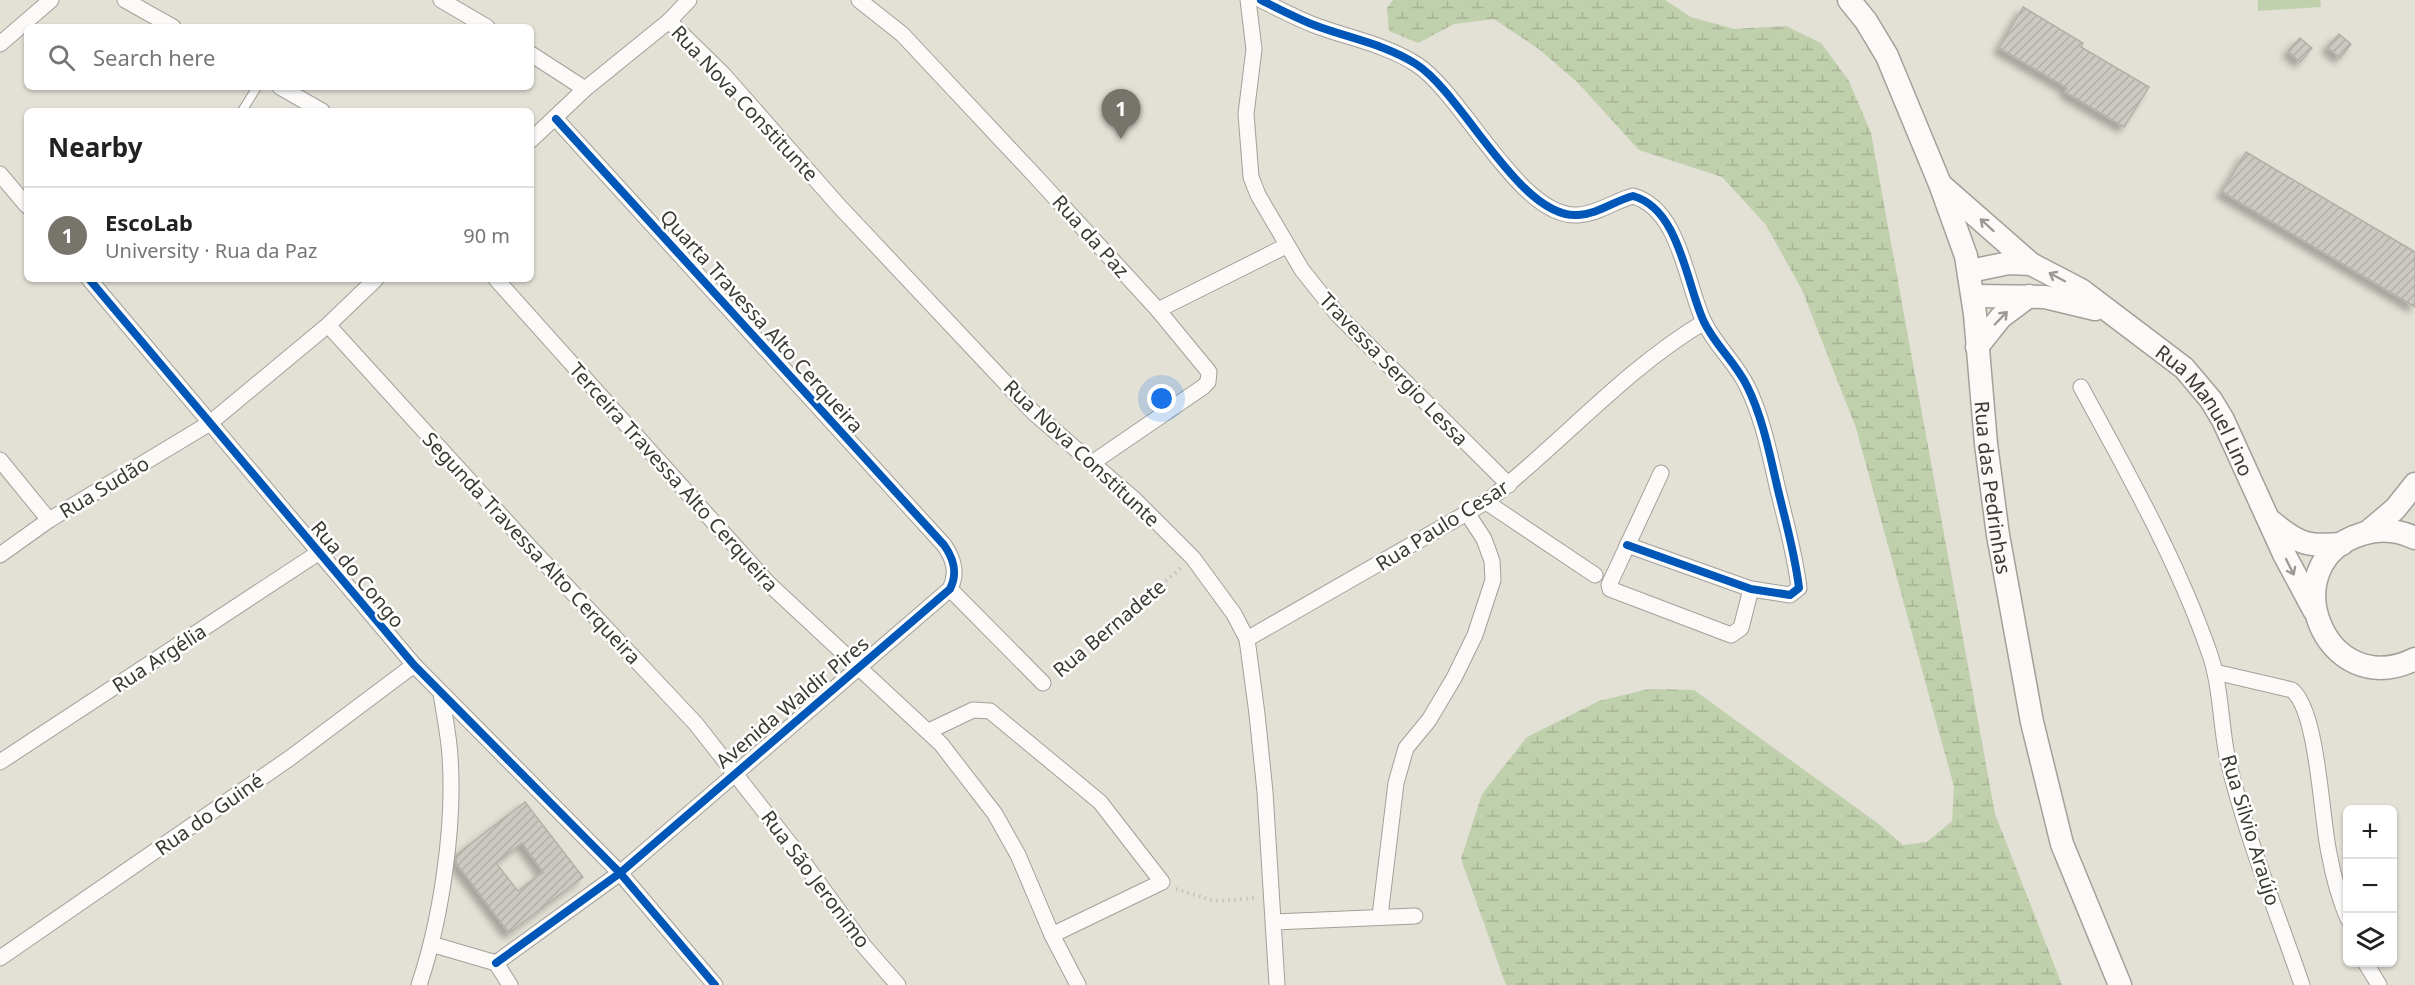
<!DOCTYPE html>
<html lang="en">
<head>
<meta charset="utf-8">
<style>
  body { margin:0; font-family:"Noto Sans",sans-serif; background:#f2f2f2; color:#222 }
  .controls { position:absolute; right:18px; bottom:18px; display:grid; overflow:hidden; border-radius:9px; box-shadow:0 2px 4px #0004 }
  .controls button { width:54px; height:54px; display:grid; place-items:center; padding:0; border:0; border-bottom:2px solid #e0e0e0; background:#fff; color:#222; font:30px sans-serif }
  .you { position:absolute; left:1162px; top:399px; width:21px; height:21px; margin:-15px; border:4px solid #fff; border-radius:50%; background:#1a73e8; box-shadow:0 0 0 9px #1a73e833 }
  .badge { display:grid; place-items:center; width:39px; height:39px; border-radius:50%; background:#76746b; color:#fff; font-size:20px; font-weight:700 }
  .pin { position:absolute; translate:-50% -50px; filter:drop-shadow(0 2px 3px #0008) }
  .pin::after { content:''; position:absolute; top:32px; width:21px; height:18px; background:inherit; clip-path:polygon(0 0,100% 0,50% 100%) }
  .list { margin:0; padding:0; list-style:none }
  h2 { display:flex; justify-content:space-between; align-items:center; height:78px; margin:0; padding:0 24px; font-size:26px }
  h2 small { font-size:20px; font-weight:400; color:#767676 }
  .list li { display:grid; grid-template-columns:39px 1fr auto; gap:18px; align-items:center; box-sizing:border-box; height:96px; padding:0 24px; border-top:2px solid #e0e0e0 }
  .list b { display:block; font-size:22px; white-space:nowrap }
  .list p { margin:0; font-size:20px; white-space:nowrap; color:#767676 }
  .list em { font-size:20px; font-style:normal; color:#767676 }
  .icon { flex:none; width:33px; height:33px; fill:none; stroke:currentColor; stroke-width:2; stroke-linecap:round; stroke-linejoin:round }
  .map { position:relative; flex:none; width:2415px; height:985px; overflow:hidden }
  .search { position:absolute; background:#fff; box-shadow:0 2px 4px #0004; left:24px; top:24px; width:510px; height:66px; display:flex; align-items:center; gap:15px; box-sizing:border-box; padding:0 21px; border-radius:9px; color:#767676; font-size:22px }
  .panel { position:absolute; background:#fff; box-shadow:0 2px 4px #0004; left:24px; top:108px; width:510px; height:174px; border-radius:9px }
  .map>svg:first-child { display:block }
  .wetland { fill:url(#wetland-marsh) }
  .garden { fill:#c0d0ad }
  .building { fill:url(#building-hatch); stroke:#b4b0a9; stroke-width:1.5; fill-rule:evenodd; filter:url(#shadow) }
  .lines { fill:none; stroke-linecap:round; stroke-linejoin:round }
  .service-casing { stroke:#a2a098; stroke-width:10 }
  .minor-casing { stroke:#a2a098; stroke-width:17 }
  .secondary-casing { stroke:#a2a098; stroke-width:25 }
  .path { stroke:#c3c2be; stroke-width:4; stroke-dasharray:1.5 4.5; stroke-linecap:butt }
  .service { stroke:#fbfaf9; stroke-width:8 }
  .minor { stroke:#fbfaf9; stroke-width:15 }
  .secondary { stroke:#fbfaf9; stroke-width:22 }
  .cycleway-casing { stroke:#fff; stroke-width:11 }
  .cycleway { stroke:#0057b8; stroke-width:8 }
  .oneway { stroke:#9c9a96 }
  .labels { text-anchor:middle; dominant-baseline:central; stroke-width:5; stroke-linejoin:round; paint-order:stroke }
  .street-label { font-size:20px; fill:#3c3a32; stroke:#fff }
</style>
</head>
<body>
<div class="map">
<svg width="2415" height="985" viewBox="0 0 2415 985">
  <defs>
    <pattern id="wetland-marsh" width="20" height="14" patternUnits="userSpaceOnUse" patternTransform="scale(1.5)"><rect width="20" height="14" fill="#c0d0ad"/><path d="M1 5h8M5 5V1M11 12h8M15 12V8" fill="none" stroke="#a6b395"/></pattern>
    <pattern id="building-hatch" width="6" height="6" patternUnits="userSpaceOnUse" patternTransform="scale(1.5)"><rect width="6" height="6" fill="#cdc9c2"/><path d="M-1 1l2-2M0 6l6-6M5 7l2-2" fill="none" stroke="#b1ada7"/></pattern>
    <filter id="shadow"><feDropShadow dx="-5.5" dy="5.5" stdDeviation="3" flood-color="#0004"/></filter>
  </defs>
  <rect width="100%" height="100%" fill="#e3e0d6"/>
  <path class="wetland" d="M1393,0h272l26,17 43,12 52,-3 35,17 28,38 22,52 124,681 67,171h-556l-45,-126 21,-65 45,-57 72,-36 50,-12 45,1 186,135 23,20 24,-3 25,-21 2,-34 -98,-359 -54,-138 -36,-65 -44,-48 -83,-27 -61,-67 -38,-33 -46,-31 -40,5 -36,19 -29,-12 -2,-23z"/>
  <path class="garden" d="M2258,0h62l1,7 -63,4z"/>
  <g class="building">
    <path d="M2023,7l60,36 -2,4 68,40 -25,40 -59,-35 2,-4 -68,-40z"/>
    <path d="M2339,34l12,10 -11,14 -13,-11z"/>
    <path d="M2300,38l12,10 -12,14 -12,-11z"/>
    <path d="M2246,152l169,100v55l-193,-115z"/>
    <path d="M525,802l58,75 -74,56 -53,-70v-8zM522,843l21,29 -25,19 -22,-28z"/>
  </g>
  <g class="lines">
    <g class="service-casing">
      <path id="service" d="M242,111l15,-24"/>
    </g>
    <g class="minor-casing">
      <g id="minor">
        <path d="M125,0l48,27"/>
        <path d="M441,0l46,27"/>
        <path d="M859,0l43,34 135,144 121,132 51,62 -1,10 -5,5 -111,76"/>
        <path d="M1248,0l6,49 -8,65 5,63 7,18 44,75 36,45 171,170"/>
        <path d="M1261,0c18,9 35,18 53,25 34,13 71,19 102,39 47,30 104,155 162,151 20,-1 36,-14 55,-19 47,13 53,88 71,126 11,23 32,41 43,64 16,32 23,70 31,104 8,33 17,64 21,98l-9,7 -39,-6 -124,-44"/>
        <path d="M669,21l54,53 116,132 194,206 102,88 58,58 41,56 13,25 10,75 8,78 12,193"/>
        <path d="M0,44l51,-44"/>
        <path d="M531,54l54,35"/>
        <path d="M280,87l42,24"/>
        <path d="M531,140l54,-51 84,-68 20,-21"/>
        <path d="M0,174l27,32"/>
        <path d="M89,279l325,386 206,208 95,112"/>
        <path d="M496,279l272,304 173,161 54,70 23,41 34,80 26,50"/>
        <path d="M1158,310l128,-64"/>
        <path d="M328,325l198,218 170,181 98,125 70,97 34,39"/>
        <path d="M2081,387c46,85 95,171 127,262 13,34 12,71 19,107 18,79 49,153 75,229"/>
        <path d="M0,460l49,60"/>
        <path d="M1661,473l-52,112 1,4 121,46 10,-7 10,-39"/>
        <path d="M1486,502l109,73"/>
        <path d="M0,555l49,-35 161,-97 118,-98 48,-46"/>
        <path d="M950,589l93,94"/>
        <path d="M1247,639l239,-137c76,-59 135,-130 218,-180"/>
        <path d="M2215,672l77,18c26,21 29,127 37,163 4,22 10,45 19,66"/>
        <path d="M929,731l44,-21 17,1 110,91 62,80 -110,53"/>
        <path d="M0,762l318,-209"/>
        <path d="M1380,916l16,-133 10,-35 23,-28 25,-42 21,-43 18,-55 -1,-19 -8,-22 -17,-26"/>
        <path d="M1274,922l141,-6"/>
        <path d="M431,944l65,19"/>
        <path d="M0,958l290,-200 124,-93"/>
        <path d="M2365,962l14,23"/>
        <path d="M496,963l124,-90 330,-284c8,-16 4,-30 -6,-44l-388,-426"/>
        <path d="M496,963l14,22"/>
        <path d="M419,985c22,-65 36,-159 31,-228 -1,-21 -6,-43 -9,-64"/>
      </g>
    </g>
    <g class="secondary-casing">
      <g id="secondary">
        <path id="s1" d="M1849,0l17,21 21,35 53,128 26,72 9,58 11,130 12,91 34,187 30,122 58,141"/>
        <path d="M1942,186l89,78"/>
        <path id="s2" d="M1970,271l39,-8 22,1 50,26 103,78 27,32 12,20 61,134 30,56"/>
        <path d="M1973,296l72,1 50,12"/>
        <path d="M1977,347l24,-30 28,-21"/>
        <path d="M2272,522c26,22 36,25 70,22"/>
        <path d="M2369,531l26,-22 20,-25"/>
        <path d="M2415,538c-17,-8 -35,-10 -53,-4 -92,28 -38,170 53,125"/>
      </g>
    </g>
    <g class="path">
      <path d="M1055,673l126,-105"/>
      <path d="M1176,889l39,12 42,-3"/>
    </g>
    <use href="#service" class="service"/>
    <use href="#minor" class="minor"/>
    <use href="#secondary" class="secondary"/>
    <g class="cycleway-casing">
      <g id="cycleway">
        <path d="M1261,0c18,9 35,18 53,25 34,13 71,19 102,39 47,30 104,155 162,151 20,-1 36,-14 55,-19 47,13 53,88 71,126 11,23 32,41 43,64 16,32 23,70 31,104 8,33 17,64 21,98l-9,7 -39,-6 -124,-44"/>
        <path d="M89,279l325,386 206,208 95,112"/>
        <path d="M496,963l124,-90 330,-284c8,-16 4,-30 -6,-44l-388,-426"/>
      </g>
    </g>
    <use href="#cycleway" class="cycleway"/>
  </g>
  <defs><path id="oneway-shaft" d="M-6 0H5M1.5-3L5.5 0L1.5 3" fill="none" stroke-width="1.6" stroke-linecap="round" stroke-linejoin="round" transform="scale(1.5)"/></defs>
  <g class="oneway">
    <use href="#oneway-shaft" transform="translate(1987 225) rotate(-138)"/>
    <use href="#oneway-shaft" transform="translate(2057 277) rotate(-152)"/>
    <use href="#oneway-shaft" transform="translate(2001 318) rotate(-46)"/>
    <use href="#oneway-shaft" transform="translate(2290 567) rotate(64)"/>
  </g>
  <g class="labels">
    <g class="street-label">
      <text transform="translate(745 103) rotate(47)">Rua Nova Constitunte</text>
      <text transform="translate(1091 236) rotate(48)">Rua da Paz</text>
      <text transform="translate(762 321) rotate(48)">Quarta Travessa Alto Cerqueira</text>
      <text transform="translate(1394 369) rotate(46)">Travessa Sergio Lessa</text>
      <text stroke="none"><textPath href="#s2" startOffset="294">Rua Manuel Lino</textPath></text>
      <text transform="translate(1082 453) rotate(43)">Rua Nova Constitunte</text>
      <text transform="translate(674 477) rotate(48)">Terceira Travessa Alto Cerqueira</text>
      <text transform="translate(104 487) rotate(-31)">Rua Sudão</text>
      <text stroke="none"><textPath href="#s1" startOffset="516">Rua das Pedrinhas</textPath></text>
      <text transform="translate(1442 525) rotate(-32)">Rua Paulo Cesar</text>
      <text transform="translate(532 548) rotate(47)">Segunda Travessa Alto Cerqueira</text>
      <text transform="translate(358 574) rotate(50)">Rua do Congo</text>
      <text transform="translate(1109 628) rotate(-40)">Rua Bernadete</text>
      <text transform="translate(159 658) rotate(-33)">Rua Argélia</text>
      <text transform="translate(792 702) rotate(-40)">Avenida Waldir Pires</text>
      <text transform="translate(209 814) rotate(-35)">Rua do Guiné</text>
      <text transform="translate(2251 830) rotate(73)">Rua Silvio Araújo</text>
      <text transform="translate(816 879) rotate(53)">Rua São Jeronimo</text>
    </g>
  </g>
</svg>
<div class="controls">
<button>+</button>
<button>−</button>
<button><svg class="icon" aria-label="layers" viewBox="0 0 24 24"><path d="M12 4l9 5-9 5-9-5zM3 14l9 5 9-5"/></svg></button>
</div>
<div class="you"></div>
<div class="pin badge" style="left:1121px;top:139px">1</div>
<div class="search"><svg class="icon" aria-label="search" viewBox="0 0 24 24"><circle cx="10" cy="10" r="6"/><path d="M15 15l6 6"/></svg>Search here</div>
<section class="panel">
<h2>Nearby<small></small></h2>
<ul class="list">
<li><span class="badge">1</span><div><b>EscoLab</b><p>University · Rua da Paz</p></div><em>90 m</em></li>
</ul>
</section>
</div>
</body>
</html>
